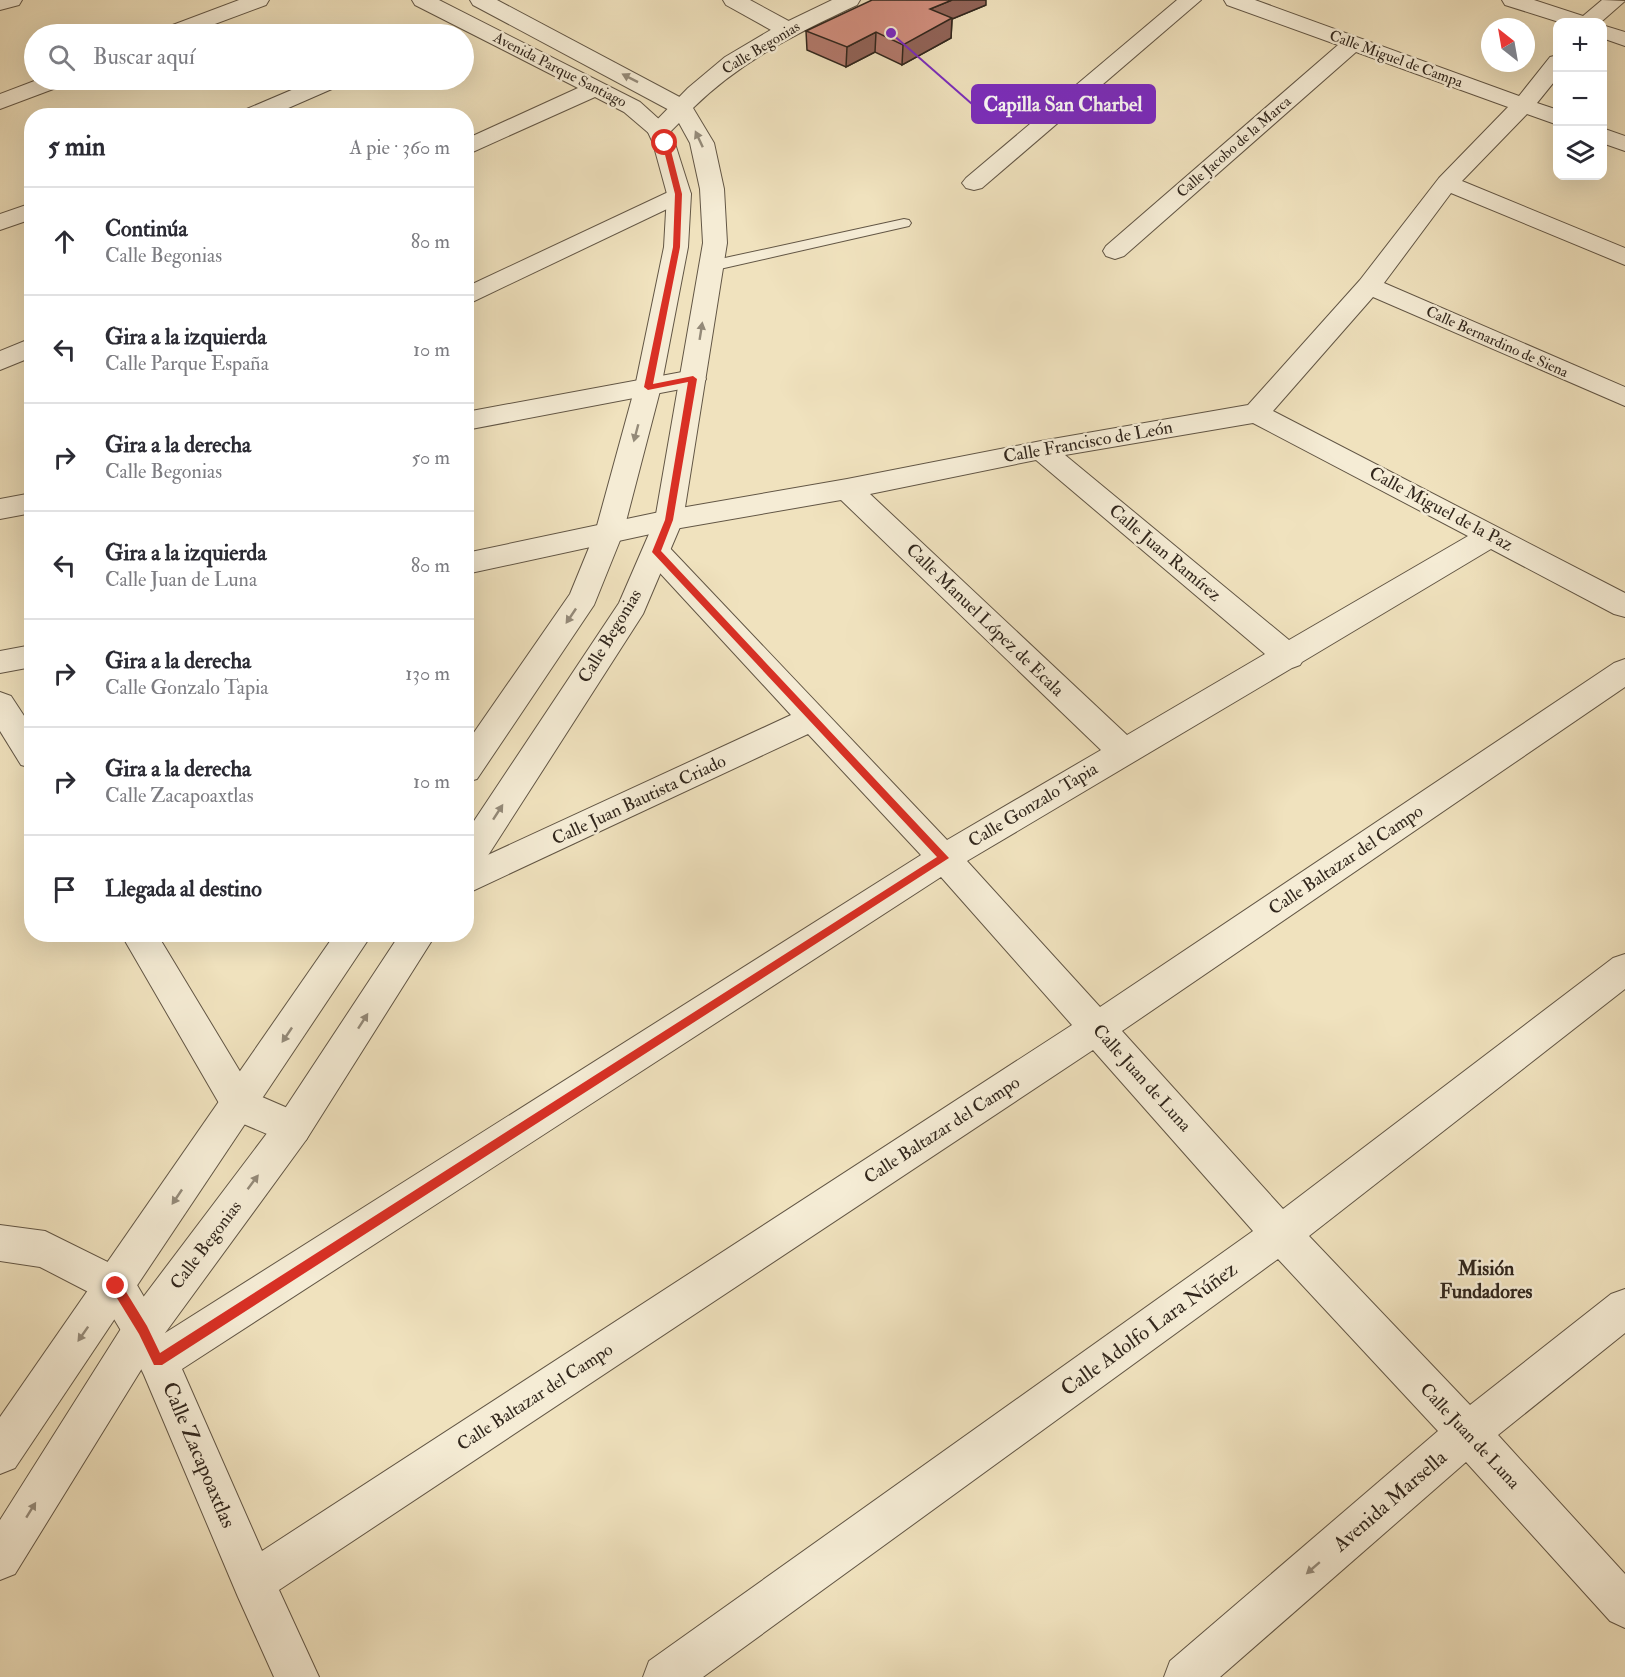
<!DOCTYPE html>
<html lang="es">
<head>
<meta charset="utf-8">
<style>
  body { margin:0; font-family:"IM FELL Double Pica",serif; background:#f2f2f3; color:#2b2b33 }
  .controls { position:absolute; right:18px; top:18px; display:grid; overflow:hidden; border-radius:12px; box-shadow:0 6px 24px #0002 }
  .controls button { width:54px; height:54px; display:grid; place-items:center; padding:0; border:0; border-bottom:2px solid #e1e1e2; background:#fff; color:#2b2b33; font:30px sans-serif }
  .compass { position:absolute; left:1481px; top:18px; width:54px; height:54px; border-radius:50%; background:#fff; box-shadow:0 6px 24px #0002; rotate:329deg }
  .stop { position:absolute; width:18px; height:18px; margin:-14px; border:4px solid #d93025; border-radius:50%; background:#fff }
  .stop.end { background:#d93025; border-color:#fff; box-shadow:0 2px 6px #0008 }
  .list { margin:0; padding:0; list-style:none }
  h2 { display:flex; justify-content:space-between; align-items:center; height:78px; margin:0; padding:0 24px; font-size:26px }
  h2 small { font-size:20px; font-weight:400; color:#7c7c81 }
  .list li { display:grid; grid-template-columns:39px 1fr auto; gap:18px; align-items:center; box-sizing:border-box; height:108px; padding:0 24px; border-top:2px solid #e1e1e2 }
  .list b { display:block; font-size:22px; white-space:nowrap }
  .list p { margin:0; font-size:20px; white-space:nowrap; color:#7c7c81 }
  .list em { font-size:20px; font-style:normal; color:#7c7c81 }
  .icon { flex:none; width:33px; height:33px; fill:none; stroke:currentColor; stroke-width:2; stroke-linecap:round; stroke-linejoin:round }
  .map { position:relative; flex:none; width:1625px; height:1677px; overflow:hidden }
  .search { position:absolute; background:#fff; box-shadow:0 6px 24px #0002; left:24px; top:24px; width:450px; height:66px; display:flex; align-items:center; gap:15px; box-sizing:border-box; padding:0 21px; border-radius:33px; color:#7c7c81; font-size:22px }
  .panel { position:absolute; background:#fff; box-shadow:0 6px 24px #0002; left:24px; top:108px; width:450px; height:834px; border-radius:24px }
  .map>svg:first-child { display:block }
  .lines { fill:none; stroke-linecap:round; stroke-linejoin:round }
  .service-casing { stroke:#625645; stroke-width:2 }
  .minor-casing { stroke:#625645; stroke-width:2 }
  .tertiary-casing { stroke:#625645; stroke-width:2 }
  .service { fill:#f5ecd5; fill-rule:evenodd }
  .minor { fill:#f5ecd5; fill-rule:evenodd }
  .tertiary { fill:#f5ecd5; fill-rule:evenodd }
  .wall { fill:#b2796b; stroke:#32271d; stroke-width:1.5 }
  .shaded-wall { fill:#916357; stroke:#32271d; stroke-width:1.5 }
  .building { fill:#cf8d7c; stroke:#32271d; stroke-width:1.5 }
  .oneway { fill:#948a79 }
  .route { fill:#d93025 }
  .labels { text-anchor:middle; dominant-baseline:central; stroke-width:5; stroke-linejoin:round; paint-order:stroke }
  .far-street-label { font-size:15px; fill:#32271d; stroke:#f5ecd5 }
  .street-label { font-size:18px; fill:#32271d; stroke:#f5ecd5 }
  .neighbourhood-label { font-size:20px; font-weight:bold; fill:#32271d; stroke:#f5ecd5 }
  .near-street-label { font-size:21px; fill:#32271d; stroke:#f5ecd5 }
  .leader { fill:none; stroke:#7b2cbf; stroke-width:2 }
  .callout-dot { fill:#7b2cbf; stroke:#f5ecd5; stroke-width:2 }
  .callout { fill:#7b2cbf; stroke:#7b2cbf; stroke-width:2 }
  .callout-label { font-size:20px; text-anchor:middle; font-weight:bold; fill:#fff }
</style>
</head>
<body>
<div class="map">
<svg width="1625" height="1677" viewBox="0 0 1625 1677">
  <rect width="100%" height="100%" fill="#f0e2be"/>
  <filter id="stains"><feTurbulence type="fractalNoise" baseFrequency=".00333" numOctaves="4"/><feColorMatrix values="0 0 0 0 .2 0 0 0 0 .09 0 0 0 0 .02 0 0 0 .5 -.17"/></filter>
  <radialGradient id="worn" r=".72"><stop offset=".6" stop-color="#630" stop-opacity="0"/><stop offset="1" stop-color="#630" stop-opacity=".3"/></radialGradient>
  <g class="lines">
    <g class="service-casing">
      <path id="service" d="M904,219l5,1 2,3 -2,3 -198,45 -7,-5 7,-5z"/>
    </g>
    <g class="minor-casing">
      <g id="minor">
        <path d="M0,0h22l-3,5 -19,5z"/>
        <path d="M239,0h30l-3,5 -78,29h-29l3,-5z"/>
        <path d="M412,0h27l201,102 31,28 -4,5 -8,2 -8,-2 -27,-23 -29,-15 -129,58v-16l112,-51 -163,-83z"/>
        <path d="M470,0h27l192,102 3,5 -3,5 -8,2 -8,-2 -200,-107z"/>
        <path d="M723,0h27l46,25 3,5 -3,5 -8,2 -8,-2 -54,-30z"/>
        <path d="M1177,0h24l-219,188 -8,2 -8,-2 -4,-5 4,-5z"/>
        <path d="M1224,0h31l264,96 31,-39 8,-2v22l-21,26 21,7v15l-31,-11 -65,67 163,67v17l-174,-72 -67,90 241,104v19l-252,-109 -100,114 352,182v24l-11,-3 -123,-65 -189,113 -2,3 -8,3 -325,193 133,146 514,-344 11,-4v28l-503,344 161,178 330,-251 12,-4v35l-316,247 161,169 141,-111 14,-5v44l-127,102 127,139v54l-15,-7 -144,-159 -246,215h-56l6,-16 268,-230 -160,-172 -575,418h-60l6,-16 604,-430 -160,-181 -814,540 40,87h-45l-36,-80 -94,-222 -15,-31 -27,-45 -62,-32 -40,-6v-36l45,6 85,42 35,60 756,-478 -113,-121 -342,160v-29l325,-150 -144,-156 -5,-7 5,-7 10,-3 10,3 280,295 154,-90 -260,-250 -172,30 -203,44v-21l203,-43 178,-31 194,-38 207,-36 112,-125 79,-102 69,-71 -152,-55 -232,204 -9,3 -9,-3 -3,-5 3,-5 232,-201 -111,-40zM1253,423l215,113 -179,104 -224,-185zM1036,460l229,194 -138,81 -257,-241zM941,877l131,148 -810,526 -80,-182z"/>
        <path d="M1502,0h32l49,16 19,-16 23,1 -24,21h-42l-54,-17z"/>
        <path d="M1602,25l23,7v14l-23,-8z"/>
        <path d="M37,80h30l-3,5 -64,24v-15z"/>
        <path d="M315,80h29l-3,5 -71,31h-31l3,-5z"/>
        <path d="M1602,128l23,8v15l-23,-8z"/>
        <path d="M679,187l9,2 3,5 -3,5 -222,106v-18z"/>
        <path d="M32,203v16l-32,11v-16z"/>
        <path d="M32,338v19l-32,13v-19z"/>
        <path d="M693,370l9,3 4,6 -4,6 -236,45v-18z"/>
        <path d="M32,493v20l-32,6v-20z"/>
        <path d="M32,645v22l-32,6v-22z"/>
        <path d="M0,692l11,4 21,32v40l-11,-3 -21,-34z"/>
        <path d="M121,934h36l96,159 53,23 6,12 -6,12 -13,5 -66,-28z"/>
      </g>
    </g>
    <g class="tertiary-casing">
      <g id="tertiary">
        <path d="M832,0h28l-3,5c-60,28 -116,56 -164,103l21,35 10,46 3,54 -44,277 -40,94 -165,257 -12,3v-41l153,-230 36,-83 48,-277 -3,-54 -10,-46 -11,-20 -8,8 20,63 -3,53 -27,140 -38,146 -29,72 -117,174 -11,3v-38l104,-150 25,-61 40,-146 29,-140 3,-53 -14,-51 -6,-13 41,-42 37,-31 49,-29z"/>
        <path d="M335,934h37l-357,534 -15,6v-57z"/>
        <path d="M400,934h36l-130,206 -149,204 -142,230 -15,6v-60l129,-204 151,-200z"/>
      </g>
    </g>
    <use href="#service" class="service"/>
    <use href="#minor" class="minor"/>
    <use href="#tertiary" class="tertiary"/>
  </g>
  <path class="wall" d="M986,5l-34,14 -1,19 -49,27 -27,-13 -29,15 -39,-17 -1,-19z"/>
  <g class="shaded-wall">
    <path d="M952,0h34v5l-34,14 -1,19 -49,27 1,-20 27,-36z"/>
    <path d="M876,32l-1,20 -29,15 1,-20z"/>
  </g>
  <path class="building" d="M872,0h80l-22,9 22,9 -49,27 -27,-13 -29,15 -41,-16z"/>
  <defs><path id="oneway-solid" d="M-6-.8H1V-3.2L6.5 0L1 3.2V.8H-6Z" transform="scale(1.5)"/></defs>
  <g class="oneway">
    <use href="#oneway-solid" transform="translate(630 78) rotate(-153)"/>
    <use href="#oneway-solid" transform="translate(699 139) rotate(-115)"/>
    <use href="#oneway-solid" transform="translate(701 331) rotate(-81)"/>
    <use href="#oneway-solid" transform="translate(636 433) rotate(105)"/>
    <use href="#oneway-solid" transform="translate(571 616) rotate(124)"/>
    <use href="#oneway-solid" transform="translate(498 812) rotate(-57)"/>
    <use href="#oneway-solid" transform="translate(363 1021) rotate(-57)"/>
    <use href="#oneway-solid" transform="translate(287 1035) rotate(124)"/>
    <use href="#oneway-solid" transform="translate(253 1182) rotate(-53)"/>
    <use href="#oneway-solid" transform="translate(177 1197) rotate(124)"/>
    <use href="#oneway-solid" transform="translate(83 1334) rotate(125)"/>
    <use href="#oneway-solid" transform="translate(31 1510) rotate(-58)"/>
    <use href="#oneway-solid" transform="translate(1313 1568) rotate(139)"/>
  </g>
  <path class="route" d="M665,141l4,2 13,51 -2,53 -27,137 40,-8 4,3 -24,141 -12,31 288,307 -787,507h-8l-15,-31 -27,-44v-8h8l27,44 13,27 777,-496 -285,-305 13,-32 23,-138 -40,8 -4,-3 29,-140 2,-53 -13,-51z"/>
  <g class="labels">
    <g class="far-street-label">
      <text transform="translate(761 48) rotate(-31)">Calle Begonias</text>
      <text transform="translate(1396 59) rotate(20)">Calle Miguel de Campa</text>
      <text transform="translate(560 70) rotate(27)">Avenida Parque Santiago</text>
      <text transform="translate(1234 147) rotate(-41)">Calle Jacobo de la Marca</text>
      <text transform="translate(1497 342) rotate(24)">Calle Bernardino de Siena</text>
    </g>
    <g class="street-label">
      <text transform="translate(1088 442) rotate(-10)">Calle Francisco de León</text>
      <text transform="translate(1441 509) rotate(28)">Calle Miguel de la Paz</text>
      <text transform="translate(1165 553) rotate(40)">Calle Juan Ramírez</text>
      <text transform="translate(985 620) rotate(44)">Calle Manuel López de Ecala</text>
      <text transform="translate(610 636) rotate(-59)">Calle Begonias</text>
      <text transform="translate(639 800) rotate(-25)">Calle Juan Bautista Criado</text>
      <text transform="translate(1033 805) rotate(-31)">Calle Gonzalo Tapia</text>
      <text transform="translate(1346 860) rotate(-34)">Calle Baltazar del Campo</text>
      <text transform="translate(1142 1078) rotate(48)">Calle Juan de Luna</text>
      <text transform="translate(942 1130) rotate(-33)">Calle Baltazar del Campo</text>
      <text transform="translate(206 1245) rotate(-53)">Calle Begonias</text>
      <text transform="translate(535 1397) rotate(-33)">Calle Baltazar del Campo</text>
      <text transform="translate(1470 1436) rotate(47)">Calle Juan de Luna</text>
    </g>
    <g class="neighbourhood-label">
      <text x="1486" y="1268">Misión<tspan x="1486" dy="23">Fundadores</tspan></text>
    </g>
    <g class="near-street-label">
      <text transform="translate(1149 1329) rotate(-36)">Calle Adolfo Lara Núñez</text>
      <text transform="translate(199 1455) rotate(67)">Calle Zacapoaxtlas</text>
      <text transform="translate(1390 1501) rotate(-41)">Avenida Marsella</text>
    </g>
  </g>
  <path class="leader" d="M891 33L972 104"/>
  <circle class="callout-dot" cx="891" cy="33" r="6"/>
  <rect class="callout" x="972" y="85" width="183" height="38" rx="6"/>
  <g class="callout-label">
    <text x="1063" y="111">Capilla San Charbel</text>
  </g>
  <rect width="100%" height="100%" filter="url(#stains)"/>
  <rect width="100%" height="100%" fill="url(#worn)"/>
</svg>
<div class="controls">
<button>+</button>
<button>−</button>
<button><svg class="icon" aria-label="layers" viewBox="0 0 24 24"><path d="M12 4l9 5-9 5-9-5zM3 14l9 5 9-5"/></svg></button>
</div>
<svg class="compass" viewBox="-18 -18 36 36"><path d="M0-13l5 13h-10z" fill="#e53935"/><path d="M0 13l5-13h-10z" fill="#7c7c81"/></svg>
<div class="stop" style="left:665px;top:143px"></div>
<div class="stop end" style="left:116px;top:1286px"></div>
<div class="search"><svg class="icon" aria-label="search" viewBox="0 0 24 24"><circle cx="10" cy="10" r="6"/><path d="M15 15l6 6"/></svg>Buscar aquí</div>
<section class="panel">
<h2>5 min<small>A pie · 360 m</small></h2>
<ul class="list">
<li><svg class="icon" aria-label="ahead" viewBox="0 0 24 24"><path d="M12 20V5M6 11l6-6 6 6"/></svg><div><b>Continúa</b><p>Calle Begonias</p></div><em>80 m</em></li>
<li><svg class="icon" aria-label="left" viewBox="0 0 24 24"><path d="M17 20v-9H6M10 6l-5 5 5 5"/></svg><div><b>Gira a la izquierda</b><p>Calle Parque España</p></div><em>10 m</em></li>
<li><svg class="icon" aria-label="right" viewBox="0 0 24 24"><path d="M7 20v-9h11M14 6l5 5-5 5"/></svg><div><b>Gira a la derecha</b><p>Calle Begonias</p></div><em>50 m</em></li>
<li><svg class="icon" aria-label="left" viewBox="0 0 24 24"><path d="M17 20v-9H6M10 6l-5 5 5 5"/></svg><div><b>Gira a la izquierda</b><p>Calle Juan de Luna</p></div><em>80 m</em></li>
<li><svg class="icon" aria-label="right" viewBox="0 0 24 24"><path d="M7 20v-9h11M14 6l5 5-5 5"/></svg><div><b>Gira a la derecha</b><p>Calle Gonzalo Tapia</p></div><em>130 m</em></li>
<li><svg class="icon" aria-label="right" viewBox="0 0 24 24"><path d="M7 20v-9h11M14 6l5 5-5 5"/></svg><div><b>Gira a la derecha</b><p>Calle Zacapoaxtlas</p></div><em>10 m</em></li>
<li><svg class="icon" aria-label="arrive" viewBox="0 0 24 24"><path d="M6 21V4h12l-3 4 3 4H6"/></svg><div><b>Llegada al destino</b></div></li>
</ul>
</section>
</div>
</body>
</html>
